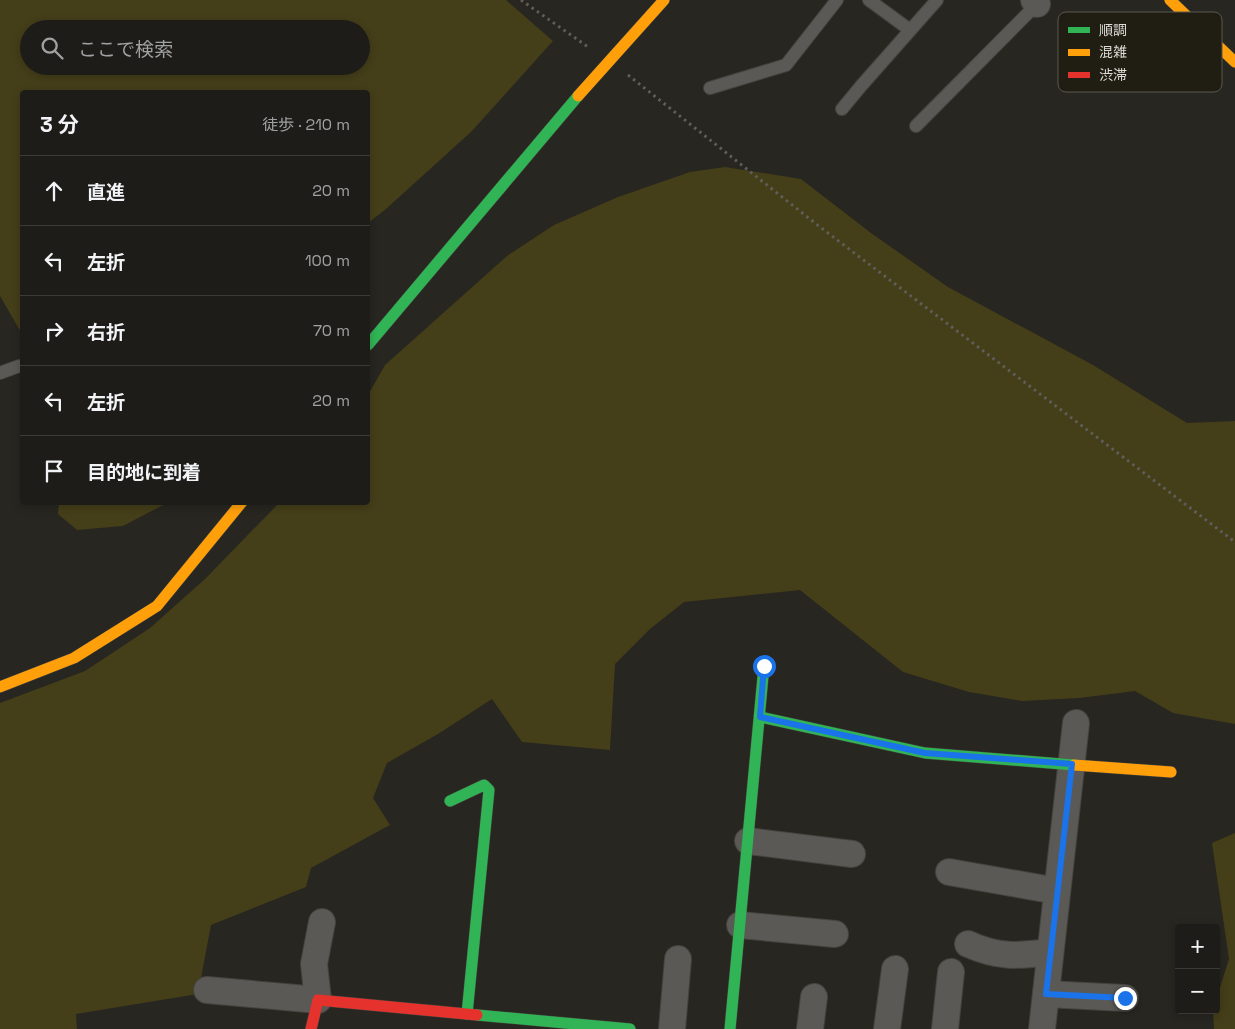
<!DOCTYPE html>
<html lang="ja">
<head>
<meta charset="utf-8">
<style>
  body { margin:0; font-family:"Space Grotesk","Noto Sans JP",sans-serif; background:#2a2925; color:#f1f3f6 }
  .controls { position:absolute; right:15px; bottom:15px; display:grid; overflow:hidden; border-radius:5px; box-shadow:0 2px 8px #0003 }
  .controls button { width:45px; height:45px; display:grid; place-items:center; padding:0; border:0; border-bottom:1px solid #3b3a37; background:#1d1c18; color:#f1f3f6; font:25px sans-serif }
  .stop { position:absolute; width:15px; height:15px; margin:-11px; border:4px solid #1a73e8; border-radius:50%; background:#fff }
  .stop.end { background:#1a73e8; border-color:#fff; box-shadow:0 1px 5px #0008 }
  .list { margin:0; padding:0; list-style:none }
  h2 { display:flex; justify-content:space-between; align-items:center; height:65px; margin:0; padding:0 20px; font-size:21px }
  h2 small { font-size:16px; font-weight:400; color:#a0a1a2 }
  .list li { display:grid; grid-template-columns:32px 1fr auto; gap:15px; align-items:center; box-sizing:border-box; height:70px; padding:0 20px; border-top:1px solid #3b3a37 }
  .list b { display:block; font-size:19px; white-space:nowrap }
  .list em { font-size:16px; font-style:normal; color:#a0a1a2 }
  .icon { flex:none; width:28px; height:28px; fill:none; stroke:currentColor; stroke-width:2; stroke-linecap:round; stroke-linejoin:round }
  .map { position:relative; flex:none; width:1235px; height:1029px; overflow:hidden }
  .search { position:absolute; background:#1d1c18; box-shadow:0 2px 8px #0003; left:20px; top:20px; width:350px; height:55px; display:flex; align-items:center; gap:12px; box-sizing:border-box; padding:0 18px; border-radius:28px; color:#a0a1a2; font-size:19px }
  .panel { position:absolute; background:#1d1c18; box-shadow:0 2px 8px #0003; left:20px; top:90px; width:350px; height:415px; border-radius:5px }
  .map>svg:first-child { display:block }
  .green { fill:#443e19; fill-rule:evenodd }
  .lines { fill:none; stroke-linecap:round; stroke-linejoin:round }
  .lane-casing { stroke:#44443f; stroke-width:14 }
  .street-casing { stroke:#44443f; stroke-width:28 }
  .fast-casing { stroke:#44443f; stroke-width:12 }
  .slow-casing { stroke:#44443f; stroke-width:12 }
  .jam-casing { stroke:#44443f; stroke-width:12 }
  .path { stroke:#5f5e5a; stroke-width:3; stroke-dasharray:2.5 4; stroke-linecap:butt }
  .lane { stroke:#5a5955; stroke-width:12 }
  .street { stroke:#5a5955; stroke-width:26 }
  .fast { stroke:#30b455; stroke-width:11 }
  .slow { stroke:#ff9f0a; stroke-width:11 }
  .jam { stroke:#e5322d; stroke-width:11 }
  .route { stroke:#1a73e8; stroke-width:6 }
  .key { fill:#201e13; stroke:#59574e; stroke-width:1 }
  .key-label { font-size:14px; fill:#deddd6 }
</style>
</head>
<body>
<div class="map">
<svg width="1235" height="1029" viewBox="0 0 1235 1029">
  <rect width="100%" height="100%" fill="#272620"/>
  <g class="green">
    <path d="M0,0h506l47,41 -81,90 -86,78 -18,14v-131h-346v242l-22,-38zM29,29h332v37h-332z"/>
    <path d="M725,167l76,12 70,54 77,54 145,78 94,58 48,-2v303l-62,-11 -38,-22 -56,7 -57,3 -53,-9 -66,-20 -103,-82 -116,12 -34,27 -35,35 -5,86 -88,-8 -30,-43 -54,35 -51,29 -14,35 17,27 -79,43 -5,19 -95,38 -13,69 -122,20 1,15h-77v-326l85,-32 65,-43 55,-49 74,-76 89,-1v-107l17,-30 122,-109 47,-31 64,-28 72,-25z"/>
    <path d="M59,503v-1l108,1 -44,23 -46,4 -19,-16z"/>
    <path d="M1235,833v196h-21l-1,-19h3v-10l13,-41 -17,-116z"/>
  </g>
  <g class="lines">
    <g class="lane-casing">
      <g id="lane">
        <path d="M869,0l41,30"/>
        <path d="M710,88l76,-23 51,-65"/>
        <path d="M842,109l19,-23 76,-86"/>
        <path d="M916,126l121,-122"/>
        <path d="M0,373l19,-7"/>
      </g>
    </g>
    <g class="street-casing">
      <g id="street">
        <path d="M1034,0l3,4"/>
        <path d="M748,841l104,13"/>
        <path d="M949,872l108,19"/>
        <path d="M740,925l95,9"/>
        <path d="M968,944c31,14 50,12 82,8"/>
        <path d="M207,990l111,10 -4,-36 8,-42"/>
        <path d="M1046,994l79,4"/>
        <path d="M672,1029l6,-70"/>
        <path d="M810,1029l4,-32"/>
        <path d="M887,1029l8,-60"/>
        <path d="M945,1029l6,-57"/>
        <path d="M1042,1029l34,-306"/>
      </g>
    </g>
    <g class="fast-casing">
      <g id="fast">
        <path d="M368,345l210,-249"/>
        <path d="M760,717l165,36 149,12"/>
        <path d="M450,801l34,-16 5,5 -22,224"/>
        <path d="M477,1015l153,14"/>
        <path d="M730,1029l34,-363"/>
      </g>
    </g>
    <g class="slow-casing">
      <g id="slow">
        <path d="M1170,0l65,62"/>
        <path d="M578,96l86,-96"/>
        <path d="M0,687l74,-29 83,-52 85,-104"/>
        <path d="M1074,765l97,7"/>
      </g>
    </g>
    <g class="jam-casing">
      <path id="jam" d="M311,1029l7,-29 159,15"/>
    </g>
    <g class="path">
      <path d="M521,0l67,47"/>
      <path d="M628,75l192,152 415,315"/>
    </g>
    <use href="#lane" class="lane"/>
    <use href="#street" class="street"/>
    <use href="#fast" class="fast"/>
    <use href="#slow" class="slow"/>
    <use href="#jam" class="jam"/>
  </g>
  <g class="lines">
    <path class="route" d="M764,666l-4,51 165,36 147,11 -26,230 79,4"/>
  </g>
  <rect x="1058" y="12" width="164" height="80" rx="8" class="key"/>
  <rect x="1068" y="27" width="22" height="6" fill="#30b455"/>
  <rect x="1068" y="49" width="22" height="7" fill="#ff9f0a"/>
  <rect x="1068" y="72" width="22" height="6" fill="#e5322d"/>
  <g class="key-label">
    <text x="1099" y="35">順調</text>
    <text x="1099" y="57">混雑</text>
    <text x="1099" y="80">渋滞</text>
  </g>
</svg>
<div class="controls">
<button>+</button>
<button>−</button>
</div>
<div class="stop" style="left:764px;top:666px"></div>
<div class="stop end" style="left:1125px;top:998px"></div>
<div class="search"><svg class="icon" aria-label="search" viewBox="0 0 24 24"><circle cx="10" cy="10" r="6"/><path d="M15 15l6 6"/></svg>ここで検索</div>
<section class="panel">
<h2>3 分<small>徒歩 · 210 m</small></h2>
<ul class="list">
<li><svg class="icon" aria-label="ahead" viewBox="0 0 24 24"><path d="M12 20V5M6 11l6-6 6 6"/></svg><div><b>直進</b></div><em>20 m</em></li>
<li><svg class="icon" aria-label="left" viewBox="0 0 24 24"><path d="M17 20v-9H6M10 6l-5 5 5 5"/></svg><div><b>左折</b></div><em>100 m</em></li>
<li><svg class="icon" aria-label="right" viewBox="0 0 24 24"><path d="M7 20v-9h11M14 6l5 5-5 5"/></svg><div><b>右折</b></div><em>70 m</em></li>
<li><svg class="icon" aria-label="left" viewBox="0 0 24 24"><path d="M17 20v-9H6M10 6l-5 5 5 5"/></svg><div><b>左折</b></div><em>20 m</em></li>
<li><svg class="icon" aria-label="arrive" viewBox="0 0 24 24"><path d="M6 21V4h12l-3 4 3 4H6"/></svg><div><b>目的地に到着</b></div></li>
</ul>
</section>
</div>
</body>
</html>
